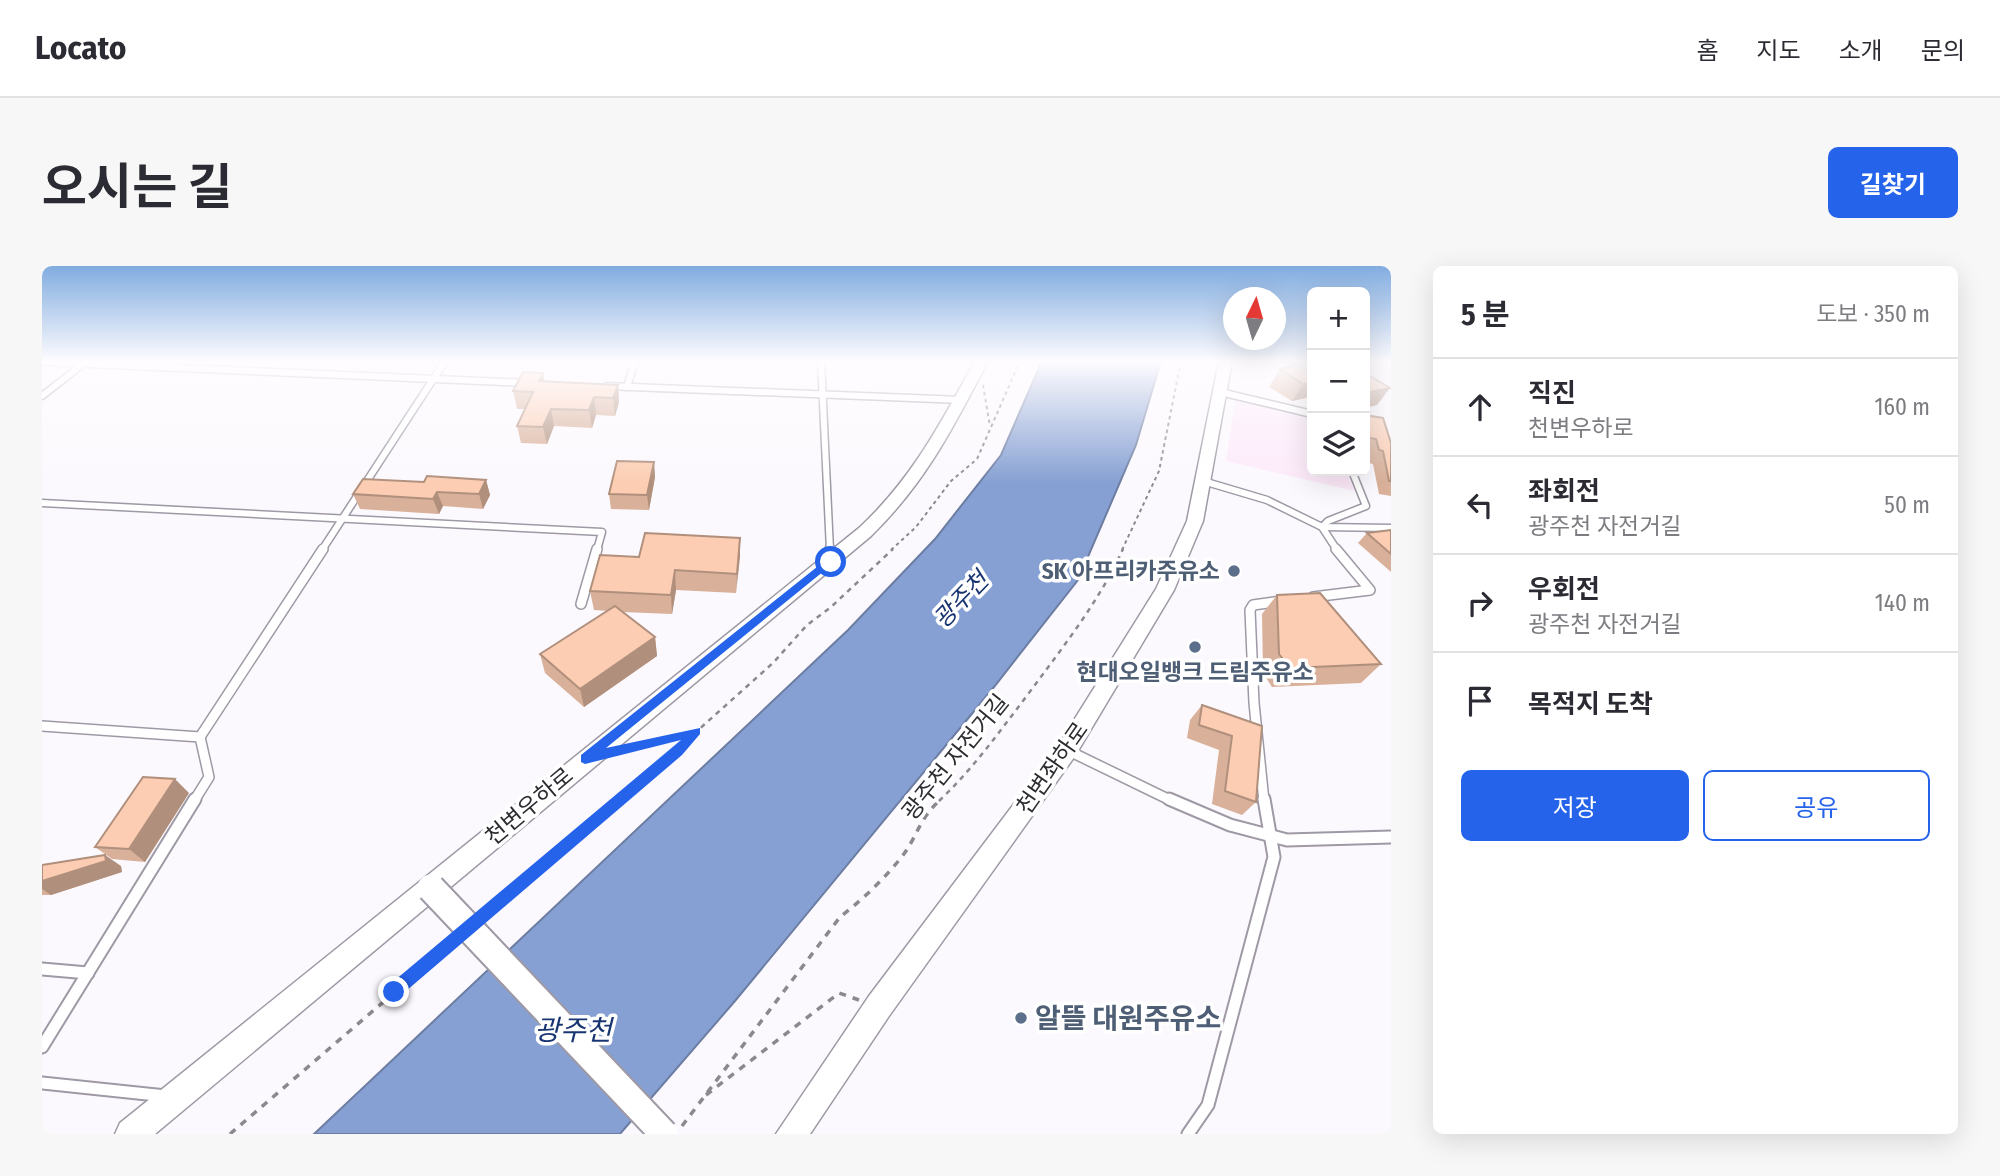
<!DOCTYPE html>
<html lang="ko">
<head>
<meta charset="utf-8">
<style>
  body { margin:0; font-family:"Fira Sans Condensed","Noto Sans KR",sans-serif; background:#f7f7f7; color:#2b2b33 }
  .controls { position:absolute; right:21px; top:21px; display:grid; overflow:hidden; border-radius:10px; box-shadow:0 7px 28px #0002 }
  .controls button { width:63px; height:63px; display:grid; place-items:center; padding:0; border:0; border-bottom:2px solid #e1e1e2; background:#fff; color:#2b2b33; font:35px sans-serif }
  .compass { position:absolute; left:1181px; top:21px; width:63px; height:63px; border-radius:50%; background:#fff; box-shadow:0 7px 28px #0002; rotate:5deg }
  .stop { position:absolute; width:21px; height:21px; margin:-16px; border:5px solid #2563eb; border-radius:50%; background:#fff }
  .stop.end { background:#2563eb; border-color:#fff; box-shadow:0 2px 7px #0008 }
  .list { margin:0; padding:0; list-style:none }
  h2 { display:flex; justify-content:space-between; align-items:center; height:91px; margin:0; padding:0 28px; font-size:30px }
  h2 small { font-size:23px; font-weight:400; color:#7c7c81 }
  .list li { display:grid; grid-template-columns:46px 1fr auto; gap:21px; align-items:center; box-sizing:border-box; height:98px; padding:0 28px; border-top:2px solid #e1e1e2 }
  .list b { display:block; font-size:26px; white-space:nowrap }
  .list p { margin:0; font-size:23px; white-space:nowrap; color:#7c7c81 }
  .list em { font-size:23px; font-style:normal; color:#7c7c81 }
  .actions { display:flex; gap:14px; padding:21px 28px }
  .actions a { flex:1; padding:16px 0; border:2px solid #2563eb; border-radius:10px; text-align:center; font-size:24px; color:#2563eb }
  .actions .main { background:#2563eb; color:#fff }
  .icon { flex:none; width:38px; height:38px; fill:none; stroke:currentColor; stroke-width:2; stroke-linecap:round; stroke-linejoin:round }
  .map { position:relative; flex:none; width:1349px; height:868px; overflow:hidden; border-radius:10px }
  header { display:flex; align-items:center; gap:42px; box-sizing:border-box; height:98px; padding:0 35px; background:#fff; border-bottom:2px solid #e1e1e2 }
  header strong { font-size:33px }
  nav { display:flex; gap:38px; margin-inline-start:auto; font-size:24px }
  .intro { display:flex; align-items:center; justify-content:space-between; box-sizing:border-box; height:168px; padding:0 42px }
  h1 { margin:0; font-size:49px }
  .button { padding:18px 32px; border-radius:10px; background:#2563eb; color:#fff; font-size:24px; font-weight:700 }
  main { display:flex; gap:42px; padding:0 42px }
  aside { flex:1; background:#fff; border-radius:10px; box-shadow:0 7px 28px #0002 }
  .map>svg:first-child { display:block }
  .industrial { fill:#fdeafa }
  .water { fill:#86a0d3; stroke:#6c7da2; stroke-width:2 }
  .lines { fill:none; stroke-linecap:round; stroke-linejoin:round }
  .service-far2-casing { stroke:#9e99a5; stroke-width:9 }
  .service-far1-casing { stroke:#9e99a5; stroke-width:12 }
  .service-casing { stroke:#9e99a5; stroke-width:15 }
  .tertiary-casing { stroke:#9e99a5; stroke-width:3 }
  .path-far2 { stroke:#8b898d; stroke-width:2; stroke-dasharray:3.5 3.5; stroke-linecap:butt }
  .path-far1 { stroke:#8b898d; stroke-width:2.5; stroke-dasharray:5 5; stroke-linecap:butt }
  .path { stroke:#8b898d; stroke-width:3.5; stroke-dasharray:7 7; stroke-linecap:butt }
  .service-far2 { stroke:#fff; stroke-width:6 }
  .service-far1 { stroke:#fff; stroke-width:9 }
  .service { stroke:#fff; stroke-width:11 }
  .tertiary { fill:#fff; fill-rule:evenodd }
  .tertiary-bridge-casing { stroke:#9e99a5; stroke-width:31; stroke-linecap:butt }
  .tertiary-bridge { stroke:#fff; stroke-width:27 }
  .wall { fill:#d9b099 }
  .shaded-wall { fill:#b0907d }
  .building { fill:#fccdb2; stroke:#b0907d; stroke-width:2 }
  .route { fill:#2563eb }
  .service-dot { fill:#5c6f8a; stroke:#fff; stroke-width:2.5 }
  .labels { text-anchor:middle; dominant-baseline:central; stroke-width:7; stroke-linejoin:round; paint-order:stroke }
  .service-label { font-size:23px; font-weight:bold; fill:#4e5e75; stroke:#fff; text-anchor:end }
  .street-label { font-size:23px; fill:#2e2c30; stroke:#fff }
  .water-label { font-size:24px; font-style:italic; fill:#183471; stroke:#fff }
  .near-service-label { font-size:28px; font-weight:bold; fill:#4e5e75; stroke:#fff; text-anchor:start }
  .near-water-label { font-size:28px; font-style:italic; fill:#183471; stroke:#fff }
</style>
</head>
<body>
<header>
<strong>Locato</strong>
<nav><a>홈</a><a>지도</a><a>소개</a><a>문의</a></nav>
</header>
<div class="intro"><h1>오시는 길</h1><a class="button">길찾기</a></div>
<main>
<div class="map">
<svg width="1349" height="868" viewBox="0 0 1349 868">
  <rect width="100%" height="100%" fill="#fcf9fe"/>
  <path class="industrial" d="M1193,135l77,16v54h34l9,20 -129,-30z"/>
  <path class="water" d="M1000,95h119l-25,84 -58,135 -84,107 -259,314 -115,133h-306l534,-504 87,-91 66,-84z"/>
  <g class="lines">
    <g class="service-far2-casing">
      <g id="service-far2">
        <path d="M779,95l9,189"/>
        <path d="M0,96l488,21"/>
        <path d="M565,120l355,14"/>
        <path d="M585,121l8,-26"/>
        <path d="M1178,126l92,22"/>
        <path d="M0,130l41,-32"/>
        <path d="M1161,215l64,19 55,27 69,1"/>
        <path d="M0,237l560,29 -5,18"/>
        <path d="M280,284l123,-189"/>
        <path d="M1295,284l-15,-23 6,-6 38,-15 -14,-35"/>
      </g>
    </g>
    <g class="service-far1-casing">
      <g id="service-far1">
        <path d="M788,283l1,13"/>
        <path d="M1271,331l57,-7 -34,-41"/>
        <path d="M539,338l16,-55"/>
        <path d="M0,460l158,11 123,-188"/>
        <path d="M1025,484l105,51"/>
        <path d="M152,535l15,-24 -9,-40"/>
        <path d="M1222,535l-10,-98 -4,-93 3,-5 29,-4"/>
      </g>
    </g>
    <g class="service-casing">
      <g id="service">
        <path d="M1127,533l61,26 57,15 104,-3"/>
        <path d="M0,703l46,4"/>
        <path d="M0,781l153,-248"/>
        <path d="M0,817l124,13"/>
        <path d="M1146,868l20,-29 66,-248 -10,-58"/>
      </g>
    </g>
    <g class="tertiary-casing">
      <g id="tertiary">
        <path d="M933,95h13c-35,67 -62,121 -117,175l-716,598h-40l5,-11 739,-595c53,-49 81,-104 116,-167z"/>
        <path d="M1177,95h13l-29,160 -29,69 -99,166 -186,260 -79,118h-34l93,-138 190,-252 97,-155 31,-68z"/>
      </g>
    </g>
    <g class="path-far2">
      <path d="M941,119l7,41"/>
      <path d="M849,284l25,-23 35,-46 26,-22 43,-98"/>
      <path d="M1080,284l37,-79 22,-110"/>
    </g>
    <g class="path-far1">
      <path d="M590,481l64,-16"/>
      <path d="M577,535l154,-138 34,-38 24,-18 62,-58"/>
      <path d="M897,535c36,-34 63,-73 93,-112 33,-45 68,-89 91,-140"/>
    </g>
    <g class="path">
      <path d="M443,649l136,-116"/>
      <path d="M664,829l133,-102 20,7"/>
      <path d="M640,860l158,-209c22,-17 43,-37 60,-58 18,-22 17,-38 41,-60"/>
      <path d="M188,868l223,-192"/>
    </g>
    <use href="#service-far2" class="service-far2"/>
    <use href="#service-far1" class="service-far1"/>
    <use href="#service" class="service"/>
    <use href="#tertiary" class="tertiary"/>
    <g class="tertiary-bridge-casing">
      <path id="tertiary-bridge" d="M389,622l233,246"/>
    </g>
    <use href="#tertiary-bridge" class="tertiary-bridge"/>
  </g>
  <g class="wall">
    <path d="M1251,95h19v38l-2,-2 -18,4 -23,-14 11,-18 10,-3z"/>
    <path d="M501,107l2,9 73,3 1,17 -4,14 -19,-1 -4,13 -38,-2 -7,18 -26,-1 -4,-17 8,-17h-8l-4,-18z"/>
    <path d="M1323,149l26,28v53l-12,-2 -6,-30 -4,-1 -3,-12h-1z"/>
    <path d="M612,196l1,15 -6,33 -38,-1 -2,-15z"/>
    <path d="M444,214l4,15 -7,14 -40,-3 -4,8 -79,-5 -7,-15 71,-12z"/>
    <path d="M1349,264v42l-33,-29 9,-10z"/>
    <path d="M698,272l-4,55 -60,-3 -4,24 -50,-2 33,25 2,19 -73,51 -39,-34 -5,-19 68,-43 -14,-1 -4,-19 49,-34z"/>
    <path d="M1235,329l104,69 -20,19 -89,4 -9,-14 -1,-59z"/>
    <path d="M1160,439l60,21 -6,76 -14,13 -30,-11 7,-54 -32,-12 3,-18z"/>
    <path d="M147,527l-44,69 -33,-3 -17,-12z"/>
    <path d="M0,599l79,1 1,6 -71,23h-9z"/>
  </g>
  <g class="shaded-wall">
    <path d="M501,107l3,17 -7,-9z"/>
    <path d="M1270,116v13l-2,2 -18,4 11,-17z"/>
    <path d="M576,119l1,17 -4,14 -2,-18z"/>
    <path d="M1348,122l-13,17 -12,3v-15z"/>
    <path d="M552,131l2,18 -4,13 -3,-18z"/>
    <path d="M509,143l3,17 -7,18 -4,-17z"/>
    <path d="M612,196l1,15 -6,33 -2,-15z"/>
    <path d="M444,214l4,15 -7,14 -4,-15z"/>
    <path d="M395,226l6,14 -4,8 -6,-15z"/>
    <path d="M698,272v19l-4,36 1,-19z"/>
    <path d="M633,304l1,20 -4,24 -1,-19z"/>
    <path d="M613,371l2,19 -73,51 -4,-18z"/>
    <path d="M133,513l14,14 -44,69 -16,-13z"/>
    <path d="M63,589l16,11 1,6 -71,23 -9,-6v-8z"/>
  </g>
  <g class="building">
    <path d="M1255,95h15v21l-9,2 -23,-15 20,-5z"/>
    <path d="M481,106l20,1 -4,8 79,4 -5,13 -19,-1 -5,13 -38,-1 -8,18 -26,-1 16,-34 -20,-1z"/>
    <path d="M1323,107l25,15 -25,5z"/>
    <path d="M1323,149l18,3 8,25v38h-2l-6,-30 -4,-1 -3,-11 -11,-2z"/>
    <path d="M575,195l37,1 -7,33 -38,-1z"/>
    <path d="M385,210l59,4 -7,14 -42,-2 -4,7 -80,-5 10,-15 61,3z"/>
    <path d="M1349,264v24l-24,-21z"/>
    <path d="M603,267l95,5 -3,36 -62,-4 -4,25 -81,-4 10,-36 39,2z"/>
    <path d="M1278,327l61,71 -91,4 -11,-14 -2,-59z"/>
    <path d="M573,340l40,31 -75,52 -40,-35z"/>
    <path d="M1160,439l60,21 -6,76 -31,-11 7,-55 -33,-11z"/>
    <path d="M101,511l32,2 -46,70 -34,-2z"/>
    <path d="M63,589l1,6 -64,20v-16z"/>
  </g>
  <linearGradient id="sky" x2="0" y2="1"><stop stop-color="#81ace0"/><stop offset="0.44" stop-color="#fefcff"/><stop offset="1" stop-color="#fefcff" stop-opacity="0"/></linearGradient>
  <rect width="1349" height="217" fill="url(#sky)"/>
  <path class="route" d="M785,293l8,3 -229,186 94,-20v6l-18,21 -283,242h-11v-11l293,-246 -96,24 -4,-2v-7z"/>
  <g class="service-dot">
    <circle cx="1192" cy="305" r="7"/>
    <circle cx="1153" cy="381" r="7"/>
    <circle cx="979" cy="752" r="7"/>
  </g>
  <g class="labels">
    <g class="service-label">
      <text x="1178" y="305">SK 아프리카주유소</text>
      <text x="1153" y="406" text-anchor="middle">현대오일뱅크 드림주유소</text>
    </g>
    <g class="street-label">
      <text transform="translate(913 491) rotate(-51)">광주천 자전거길</text>
      <text transform="translate(1010 502) rotate(-55)">천변좌하로</text>
      <text transform="translate(487 540) rotate(-40)">천변우하로</text>
    </g>
    <g class="water-label">
      <text transform="translate(919 334) rotate(-46)">광주천</text>
    </g>
    <g class="near-service-label">
      <text x="993" y="752">알뜰 대원주유소</text>
    </g>
    <g class="near-water-label">
      <text x="531" y="764">광주천</text>
    </g>
  </g>
</svg>
<div class="controls">
<button>+</button>
<button>−</button>
<button><svg class="icon" aria-label="layers" viewBox="0 0 24 24"><path d="M12 4l9 5-9 5-9-5zM3 14l9 5 9-5"/></svg></button>
</div>
<svg class="compass" viewBox="-18 -18 36 36"><path d="M0-13l5 13h-10z" fill="#e53935"/><path d="M0 13l5-13h-10z" fill="#7c7c81"/></svg>
<div class="stop" style="left:789px;top:296px"></div>
<div class="stop end" style="left:352px;top:726px"></div>
</div>
<aside>
<h2>5 분<small>도보 · 350 m</small></h2>
<ul class="list">
<li><svg class="icon" aria-label="ahead" viewBox="0 0 24 24"><path d="M12 20V5M6 11l6-6 6 6"/></svg><div><b>직진</b><p>천변우하로</p></div><em>160 m</em></li>
<li><svg class="icon" aria-label="left" viewBox="0 0 24 24"><path d="M17 20v-9H6M10 6l-5 5 5 5"/></svg><div><b>좌회전</b><p>광주천 자전거길</p></div><em>50 m</em></li>
<li><svg class="icon" aria-label="right" viewBox="0 0 24 24"><path d="M7 20v-9h11M14 6l5 5-5 5"/></svg><div><b>우회전</b><p>광주천 자전거길</p></div><em>140 m</em></li>
<li><svg class="icon" aria-label="arrive" viewBox="0 0 24 24"><path d="M6 21V4h12l-3 4 3 4H6"/></svg><div><b>목적지 도착</b></div></li>
</ul>
<div class="actions"><a class="main">저장</a><a>공유</a></div>
</aside>
</main>
</body>
</html>
